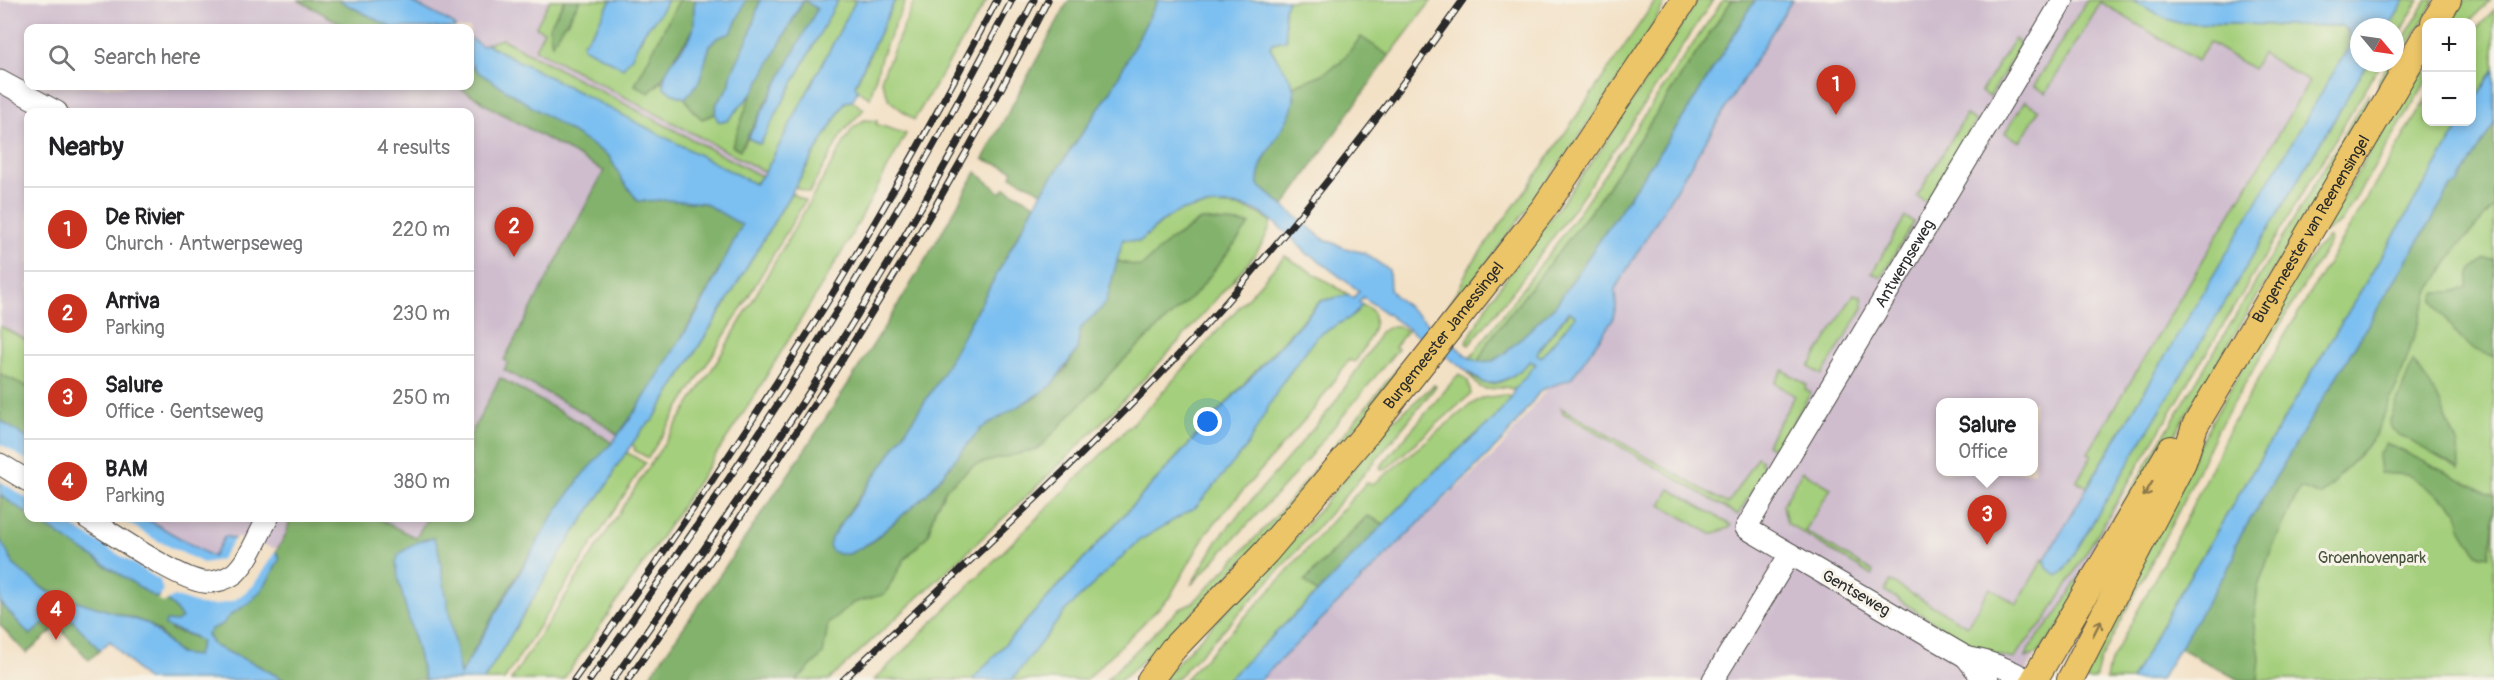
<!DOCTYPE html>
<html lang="en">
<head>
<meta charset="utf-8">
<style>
  body { margin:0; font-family:Pangolin,sans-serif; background:#f2f2f2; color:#202124 }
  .controls { position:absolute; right:18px; top:18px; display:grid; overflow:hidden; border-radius:12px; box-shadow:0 3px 9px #0003 }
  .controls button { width:54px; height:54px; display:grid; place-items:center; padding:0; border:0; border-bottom:2px solid #e0e0e0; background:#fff; color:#202124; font:30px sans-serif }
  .compass { position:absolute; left:2350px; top:18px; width:54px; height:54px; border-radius:50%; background:#fff; box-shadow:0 3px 9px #0003; rotate:119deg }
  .you { position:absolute; left:1208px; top:422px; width:21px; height:21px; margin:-15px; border:4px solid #fff; border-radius:50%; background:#1a73e8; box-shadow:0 0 0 9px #1a73e833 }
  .badge { display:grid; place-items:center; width:39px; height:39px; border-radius:50%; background:#c8321e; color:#fff; font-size:20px; font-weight:700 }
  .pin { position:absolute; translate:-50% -50px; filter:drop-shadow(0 2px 3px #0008) }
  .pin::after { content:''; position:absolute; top:32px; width:21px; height:18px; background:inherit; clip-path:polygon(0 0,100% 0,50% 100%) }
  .popup { position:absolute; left:1936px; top:398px; width:102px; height:78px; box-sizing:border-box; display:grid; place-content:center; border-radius:12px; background:#fff; filter:drop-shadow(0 2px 4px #0005); font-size:20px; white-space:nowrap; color:#757577 }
  .popup b { font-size:22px; color:#202124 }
  .popup::after { content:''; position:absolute; left:50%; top:100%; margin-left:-12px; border:12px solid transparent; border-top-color:#fff }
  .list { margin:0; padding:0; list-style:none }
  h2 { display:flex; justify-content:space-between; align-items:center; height:78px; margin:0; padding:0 24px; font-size:26px }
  h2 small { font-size:20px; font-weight:400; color:#757577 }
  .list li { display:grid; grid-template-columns:39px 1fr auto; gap:18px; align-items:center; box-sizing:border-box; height:84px; padding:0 24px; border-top:2px solid #e0e0e0 }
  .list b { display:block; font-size:22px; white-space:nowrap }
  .list p { margin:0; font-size:20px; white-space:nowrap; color:#757577 }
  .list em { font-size:20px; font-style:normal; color:#757577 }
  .icon { flex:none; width:33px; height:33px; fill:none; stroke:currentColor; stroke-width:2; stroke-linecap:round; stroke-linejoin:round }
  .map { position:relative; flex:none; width:2494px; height:680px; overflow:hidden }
  .search { position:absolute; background:#fff; box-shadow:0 3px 9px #0003; left:24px; top:24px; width:450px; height:66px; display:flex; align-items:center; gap:15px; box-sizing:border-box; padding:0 21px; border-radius:12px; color:#757577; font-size:22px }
  .panel { position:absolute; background:#fff; box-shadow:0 3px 9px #0003; left:24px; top:108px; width:450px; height:414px; border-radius:12px }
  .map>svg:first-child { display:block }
  .industrial { fill:#cfbdce; fill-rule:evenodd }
  .green { fill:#a4cf7c; stroke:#687d54; stroke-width:1.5 }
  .forest { fill:#83b26c; stroke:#576e4c; stroke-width:1.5 }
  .water { fill:#7bbff1; stroke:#53758e; stroke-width:1.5; fill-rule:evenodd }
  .pier { fill:#f3e1c6 }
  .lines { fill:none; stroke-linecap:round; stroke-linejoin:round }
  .minor-casing { stroke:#494642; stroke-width:23 }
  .major-casing { stroke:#494642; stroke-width:28 }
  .minor { stroke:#fff; stroke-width:21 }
  .major { stroke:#ecc569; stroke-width:26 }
  .rail-casing { stroke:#2b2b2b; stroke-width:7 }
  .rail { stroke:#f7f3e8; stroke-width:4.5; stroke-dasharray:14; stroke-linecap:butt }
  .oneway { stroke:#8c784a }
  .labels { text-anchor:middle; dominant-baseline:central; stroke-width:6; stroke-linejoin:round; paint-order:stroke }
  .street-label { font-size:16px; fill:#2b2b2b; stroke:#f7f3e8 }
  .park-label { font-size:16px; fill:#49543f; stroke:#f7f3e8 }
</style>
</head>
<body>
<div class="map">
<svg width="2494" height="680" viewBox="0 0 2494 680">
  <rect width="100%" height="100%" fill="#f7f3e8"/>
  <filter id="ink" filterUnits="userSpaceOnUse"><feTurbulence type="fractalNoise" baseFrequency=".0167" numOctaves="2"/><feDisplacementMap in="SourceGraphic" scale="12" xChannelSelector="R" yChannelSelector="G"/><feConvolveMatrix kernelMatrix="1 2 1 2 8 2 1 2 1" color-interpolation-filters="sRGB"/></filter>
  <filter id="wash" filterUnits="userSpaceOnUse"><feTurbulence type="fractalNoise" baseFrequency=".008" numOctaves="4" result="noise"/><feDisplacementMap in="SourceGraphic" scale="24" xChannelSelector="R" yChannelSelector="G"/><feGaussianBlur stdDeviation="1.35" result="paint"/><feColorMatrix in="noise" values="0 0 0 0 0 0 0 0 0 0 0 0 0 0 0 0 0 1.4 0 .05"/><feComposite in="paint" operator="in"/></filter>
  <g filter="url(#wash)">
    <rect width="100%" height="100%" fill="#f3e1c6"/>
    <g class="industrial">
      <path d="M0,0h856l-219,409 -25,34 -158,237h-170l-141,-162h327v-406h-442v333l-28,-18zM28,28h442v58h-442z"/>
      <path d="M1786,0h613l-40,27v36l-337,617h-774l251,-230 50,-64 22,-7 41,-58 4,-14 -1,-18zM1940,402h94v70h-94z"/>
    </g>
    <g class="green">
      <path d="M550,0h15l-16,27 18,-4 13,-23h31l-15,27 -13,16 58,-3c4,-14 18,-27 27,-40h11l-44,85 14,8 14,-13 1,7 7,6 14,5 8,13 9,8 13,-5 4,7h8l28,-31 -6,10 -9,50 8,-12 12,6 78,-144h18l-91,172 -230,-123 9,-18 -8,-4z"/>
      <path d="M895,0h11l-24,54 -12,44 -12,-7 -3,-5z"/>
      <path d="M915,0h72l-73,120 -25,-20 -8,-21z"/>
      <path d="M1288,0h144l-43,56 -28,-19 -20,26 -18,11 -30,12 -23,-39 2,-4 14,-3 -2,-31z"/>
      <path d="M1656,0h10c-24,50 -58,96 -90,141 -47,66 -93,129 -144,192 -97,121 -193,246 -311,347h-15l72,-70 15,-7 86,-90 164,-200 17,-26 8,-18 60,-82z"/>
      <path d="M1698,0h15c-78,117 -153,238 -244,345l-3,-2 25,-44 108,-147z"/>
      <path d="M1723,0h9l-138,207 -106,135 -10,20 -8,-4 93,-123z"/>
      <path d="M2087,0h46l31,18 15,5 161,3 8,6 3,11 -77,133 -187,311 -10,-6 15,-26 -4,-2 221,-371 -47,-29 -9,16 -44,-27 -12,19 -96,-59 -55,91 -12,-7z"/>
      <path d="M2405,0h14l-24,40v-13h-6z"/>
      <path d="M2427,0h8l-58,97 2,-18 10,-16h6v-10z"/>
      <path d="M2464,0h26l-21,22h-20z"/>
      <path d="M2494,10v59l-22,37v-72z"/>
      <path d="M502,39l255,135 6,2 -10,8 -267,-140z"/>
      <path d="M2014,39l4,2 1,7 -29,49 -9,-5z"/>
      <path d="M2426,59v23l-85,140 -22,14z"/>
      <path d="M2368,63h13l-336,558 -24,27 -6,11c-45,-7 -92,-45 -130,-68l5,-10 77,45 23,-38 27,16 26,-45 5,9 16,3z"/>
      <path d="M2369,93l-2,15 -16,27 1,4 -293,488 -21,26 -12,5 3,-10 29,-36z"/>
      <path d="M2426,99v23h36l-278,464 -53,94h-25l3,-15 77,-146 46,-95z"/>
      <path d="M852,101l12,8 -21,23 -34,61 -14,-6 50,-85z"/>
      <path d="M2025,101l14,9 -19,32 -15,-9z"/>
      <path d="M2494,108v572h-254l-58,-36z"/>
      <path d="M1966,115l10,6 -50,81 -9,-6z"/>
      <path d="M864,120l13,1 -1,3 30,10 -61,113 -95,156 -96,145 -91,132h-52l207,-320 134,-231z"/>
      <path d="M791,193l14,8 -67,113 -90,144 -14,-8 1,-3 -4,-3 13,-17 9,-7 71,-114z"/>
      <path d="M1213,205c25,1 37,2 58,16 -4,27 -37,57 -54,77 -118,138 -256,259 -388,382h-32l26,-26 5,-30 25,-21 32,-10 19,-33 24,-25 7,-26 12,-21 27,-23 64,-17 79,-82 81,-75 51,-67 -49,-4 -31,21 -28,26 -24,-6 6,-22 16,3 32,-27 12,-5z"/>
      <path d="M1905,217l9,5 -33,55 -9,-4z"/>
      <path d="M2329,237l2,3 -115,192 -37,78 -79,151 -5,19h-13l127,-254 88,-154h5l13,-22z"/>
      <path d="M1285,256l64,39 -29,6 -348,379h-98l277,-275z"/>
      <path d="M1854,294l8,3 1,11 -41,67 -13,-8z"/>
      <path d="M1362,305c28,8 2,43 -7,57l-6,-2 -35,49 -107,123 -38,66 -83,82h-74l55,-71 73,-69 56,-33 86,-124 35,-47 36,-20z"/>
      <path d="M1570,311l6,4 -35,42 -5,-3 4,-6z"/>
      <path d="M0,326l28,15v46l-28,-13z"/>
      <path d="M1392,326h5l10,5 -12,16 3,2 -103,125 -104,111 28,-47 112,-130 44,-65 5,-11z"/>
      <path d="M1530,361l6,3 -22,26c-13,-8 -24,4 -34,-3 -5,-4 -9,-11 -13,-15 4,3 11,9 16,11 16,5 37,-11 47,-22z"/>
      <path d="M1783,370l24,15 -2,4 6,4 -34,55 -4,-3 -2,3 -5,-3 29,-49 -20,-13z"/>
      <path d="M1459,374l9,7 3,13 -85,75 -5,1 -1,-3z"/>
      <path d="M1434,385l2,1c-81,103 -169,200 -261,294h-14l143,-152 87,-105z"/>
      <path d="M1504,395l8,2 -18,22 -56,49 -54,56 -17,-8 -62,64 12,13 -90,87h-43l80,-83 102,-114 6,1 8,-5 90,-74 12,-7z"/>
      <path d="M1561,408l167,96 29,-47 5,3 -1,4 5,3 -28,48 -175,-102z"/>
      <path d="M626,452l19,11 -141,217h-20l79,-131 50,-73 1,-6z"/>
      <path d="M1802,471l29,17 -26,43 68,41 -1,4 -85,-53 -4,-18z"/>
      <path d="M1670,489l61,36 -2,3 -18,6 -50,-29z"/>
    </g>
    <g class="forest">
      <path d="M298,0h40l55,28h-44z"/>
      <path d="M565,0h15l-28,44 -3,-17z"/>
      <path d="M679,0h17c-5,8 1,18 -2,27 -3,9 -8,13 -13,20 -12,18 -15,30 -32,46l-14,-8z"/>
      <path d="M746,0h14l-10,34 -19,41 -1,10 -13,18 -2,11 -13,5 -9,-8 -8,-13 14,-16 11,-37 7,-7 14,-5z"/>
      <path d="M804,0l14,9 -78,141 -8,-4 17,-46z"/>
      <path d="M1069,0h89l-47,91 -69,101 -31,-16 2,-6 -30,-11z"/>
      <path d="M1732,0h23l-69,113 -130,192 -52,49 -11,7 -15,1 10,-20 106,-135z"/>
      <path d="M1361,37l28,19 -105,150 -26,-21 -1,-11 38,-76 -2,-12 30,-12 17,-11z"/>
      <path d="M472,66l137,90 14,25 15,20 30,-1 36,3 39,21c-38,73 -76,145 -125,211l-19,-14 -95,-51 4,-8 -4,-2 100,-189 -123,-69v-2l-20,-11 2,-3h7v-14z"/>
      <path d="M2494,124v82l-38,43 -28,45 -27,82 -28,63 -52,57 -21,-8 -30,65 -12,34 -4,31 6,40 -2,22h-19l-60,-32 55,-90 2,-15 215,-356 7,-5z"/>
      <path d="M976,172l25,21 4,-5 30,16 -98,179 -50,76 -50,69 12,26 23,-12 55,-48 53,-65 15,-11 41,-21 28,-26 13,-21 3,-20 4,-6 14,-12 8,-10 11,-41 24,6 28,-26 32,-21 49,4 -52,67 -81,75 -79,83 -64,16 -27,23 -12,21 -7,26 -24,25 -19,34 -32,9 -25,21 -5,30 -26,26h-150c115,-166 231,-331 329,-508z"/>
      <path d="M2485,259l9,1v96c-31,-4 -45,-32 -61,-56l4,-8h14l16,-4 4,-18z"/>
      <path d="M2413,361l23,33 22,51 1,24 -61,-35 -7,-6 -1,-8z"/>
      <path d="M0,374l28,13v52l-28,-19z"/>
      <path d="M500,378l93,52 19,13c-64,69 -106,152 -153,233l-21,-128 -5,-10 -28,12 -6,32 26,98h-141l-27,-15 -43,-19 -7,-11 4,-6 12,-5 4,-7 24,-16 29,-43 -4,-6 11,-20 3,-14h87l39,20 11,-20h43v-82z"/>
      <path d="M2386,443l108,53v28l-5,32 -12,-2 -16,-26 -3,-16 -9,-9 -41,-28 -28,-2 -2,-17z"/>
      <path d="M0,495l28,19v4h5l39,23 35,26 53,29 13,10 9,12 -11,12c10,4 22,4 30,12l-4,15c-26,3 -30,-26 -51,-34 -50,-20 -124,-22 -145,-82 -1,-13 -1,-32 -1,-46z"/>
      <path d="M1368,516l16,8 -67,69 -12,-12z"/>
      <path d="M0,602l30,33 29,-25h4l37,40 -11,10 -31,-34 -32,27 -26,-28z"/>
    </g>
    <g class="water">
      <path d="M338,0h70l46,24 1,4h-62z"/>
      <path d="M611,0h57l-11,17 -13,15 -13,26 -8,10 -40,-21v-4l13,-16z"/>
      <path d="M696,0h50l-15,33 -14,5 -7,7 -11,37 -14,16 -14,-5 -7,-6c-3,-21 21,-37 28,-54 5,-11 -1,-24 4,-33z"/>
      <path d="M760,0h43l-48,90 -28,31h-9l-3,-7 2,-11 13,-18 1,-10 19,-41z"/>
      <path d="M804,0h34l-78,144 -12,-6 69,-129z"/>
      <path d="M856,0h39l-40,85 3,6 -6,10 -7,1 -121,204 -71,114 -9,7 -30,43 -1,6 -50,73 -79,131h-59l-26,-98 -3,-19 3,-9c12,-8 20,-15 35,-16l4,10 22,127 91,-156 32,-45 29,-31 25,-34 62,-99 43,-85 -38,-22 -36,-3 -30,1 -15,-20 -14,-25 -131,-84 -8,-10v-24l12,8 4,-2 269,140 10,-12z"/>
      <path d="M1158,0h130l-4,9 2,31 -14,3 -2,4c6,14 20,26 23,40 9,33 -37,63 -35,98l64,53 23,10 19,5 25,17 1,19 6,8 74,61 8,4 15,-1 11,-7 52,-49 130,-192 69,-113h37l-177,289 1,18 -4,14 -41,58 -30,11 -36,48 -245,242h-33l90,-87 121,-125 56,-49 18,-22 2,-7 22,-26 -6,-3c-12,13 -29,24 -46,22l-121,-86 -4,5 3,3 -9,11 -36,20 -35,47 -37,66 -49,58 -56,33 -73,69 -55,71h-40l349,-379 28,-6 4,3 6,-7 -48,-36h-3c-11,-13 -38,-39 -53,-45 -21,-8 -64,-6 -83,5 -12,7 -22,18 -33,27l-16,-3 -17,63 -8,10 -14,12 -4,6 -3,20 -27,37 -70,42 -53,65 -56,48 -22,12h-10l-7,-3 -3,-5 2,-8 56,-79 50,-76 105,-191 69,-101zM1569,311l7,5 -35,41 -4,-3 3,-6z"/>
      <path d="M2133,0h272l-16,27h-30v36h9l-304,508 -6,5 -11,-8 -2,-9 306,-516 -3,-11 -8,-6 -161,-3 -15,-5z"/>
      <path d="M2494,69v55l-36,59 -7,4 -215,356 -2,15 -74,122h-29l53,-94 278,-464h10v-16z"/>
      <path d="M0,420l28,19v75l-28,-19z"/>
      <path d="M33,518h112l68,39 12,-21 51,16 4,6c-8,15 -14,29 -27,41 -10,10 -24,13 -30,25l-12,5 -4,6 7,11 43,19 27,15h-138l-36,-39 -10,9 -37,-40h-4l-29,25 -30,-33v-63l14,26 32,26 103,33 30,30 18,2 4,-14 -8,-6 -28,-10 1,-5 11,1 5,-4 -9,-12 -13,-10 -4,2z"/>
    </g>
    <g class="pier">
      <path d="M0,444l28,17v38l-28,-18z"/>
      <path d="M59,518h61l36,22 47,23 17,-3 16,-23 41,12 -24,37 -18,14 -19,5h-16l-26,-9 -11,7 -4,-3 -2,1 6,-10 -3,-11z"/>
    </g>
  </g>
  <g filter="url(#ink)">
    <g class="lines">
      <g class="minor-casing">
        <g id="minor">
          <path d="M0,81l57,31"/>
          <path d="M0,464l28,17"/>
          <path d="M87,518c25,15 92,62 117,64 10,1 23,-3 31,-9 15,-14 23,-38 33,-55"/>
          <path d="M1966,657l13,17 9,6"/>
          <path d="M1713,680l77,-126"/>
          <path id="s1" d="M2028,680c-20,-12 -39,-19 -62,-23l-220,-129 317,-528"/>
        </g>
      </g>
      <g class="major-casing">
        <g id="major">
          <path d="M2434,22l14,-22"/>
          <path id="s2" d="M1150,680l23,-31 93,-97 100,-118 133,-168 45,-58 140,-208"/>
          <path d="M2034,680l137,-231"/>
          <path id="s3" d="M2070,680l113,-218 12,-36 231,-391"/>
        </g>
      </g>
      <use href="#minor" class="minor"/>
      <use href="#major" class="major"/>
      <g class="rail-casing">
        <g id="rail">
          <path d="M574,680c91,-128 180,-258 262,-392 57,-94 110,-191 161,-288"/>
          <path d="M590,680c86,-122 170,-244 248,-371 62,-100 119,-204 174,-309"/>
          <path d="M613,680c70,-101 141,-201 207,-305 77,-122 148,-247 214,-375"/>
          <path d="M628,680c154,-218 298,-442 420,-680"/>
          <path d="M843,680c111,-105 225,-208 330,-319 105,-113 201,-235 290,-361"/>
        </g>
      </g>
      <use href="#rail" class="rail"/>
    </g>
    <defs><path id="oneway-shaft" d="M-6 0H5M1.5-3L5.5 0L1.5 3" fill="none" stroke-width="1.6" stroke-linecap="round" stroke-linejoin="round" transform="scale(1.5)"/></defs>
    <g class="oneway">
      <use href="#oneway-shaft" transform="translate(2148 489) rotate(121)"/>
      <use href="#oneway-shaft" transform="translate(2097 628) rotate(-63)"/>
    </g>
  </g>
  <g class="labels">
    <g class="street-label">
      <text stroke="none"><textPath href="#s3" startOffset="512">Burgemeester van Reenensingel</textPath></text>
      <text stroke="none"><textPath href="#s1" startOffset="630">Antwerpseweg</textPath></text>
      <text stroke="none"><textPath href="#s2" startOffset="453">Burgemeester Jamessingel</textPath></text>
      <text transform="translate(1856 593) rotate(30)">Gentseweg</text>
    </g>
    <g class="park-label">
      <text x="2372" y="558">Groenhovenpark</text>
    </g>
  </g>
</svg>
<div class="controls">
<button>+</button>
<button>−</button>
</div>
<svg class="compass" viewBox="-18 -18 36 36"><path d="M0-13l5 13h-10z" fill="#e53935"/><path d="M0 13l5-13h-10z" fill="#757577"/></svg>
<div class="you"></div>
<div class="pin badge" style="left:1836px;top:115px">1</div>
<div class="pin badge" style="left:514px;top:257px">2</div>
<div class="pin badge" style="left:1987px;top:545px">3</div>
<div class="popup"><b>Salure</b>Office</div>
<div class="pin badge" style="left:56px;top:640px">4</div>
<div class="search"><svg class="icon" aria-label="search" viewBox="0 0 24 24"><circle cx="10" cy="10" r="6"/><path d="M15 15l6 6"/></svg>Search here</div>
<section class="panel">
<h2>Nearby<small>4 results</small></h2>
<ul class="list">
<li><span class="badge">1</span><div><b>De Rivier</b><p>Church · Antwerpseweg</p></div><em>220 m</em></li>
<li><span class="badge">2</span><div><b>Arriva</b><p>Parking</p></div><em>230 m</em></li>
<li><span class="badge">3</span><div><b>Salure</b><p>Office · Gentseweg</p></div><em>250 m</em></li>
<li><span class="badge">4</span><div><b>BAM</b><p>Parking</p></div><em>380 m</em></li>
</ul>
</section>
</div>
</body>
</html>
